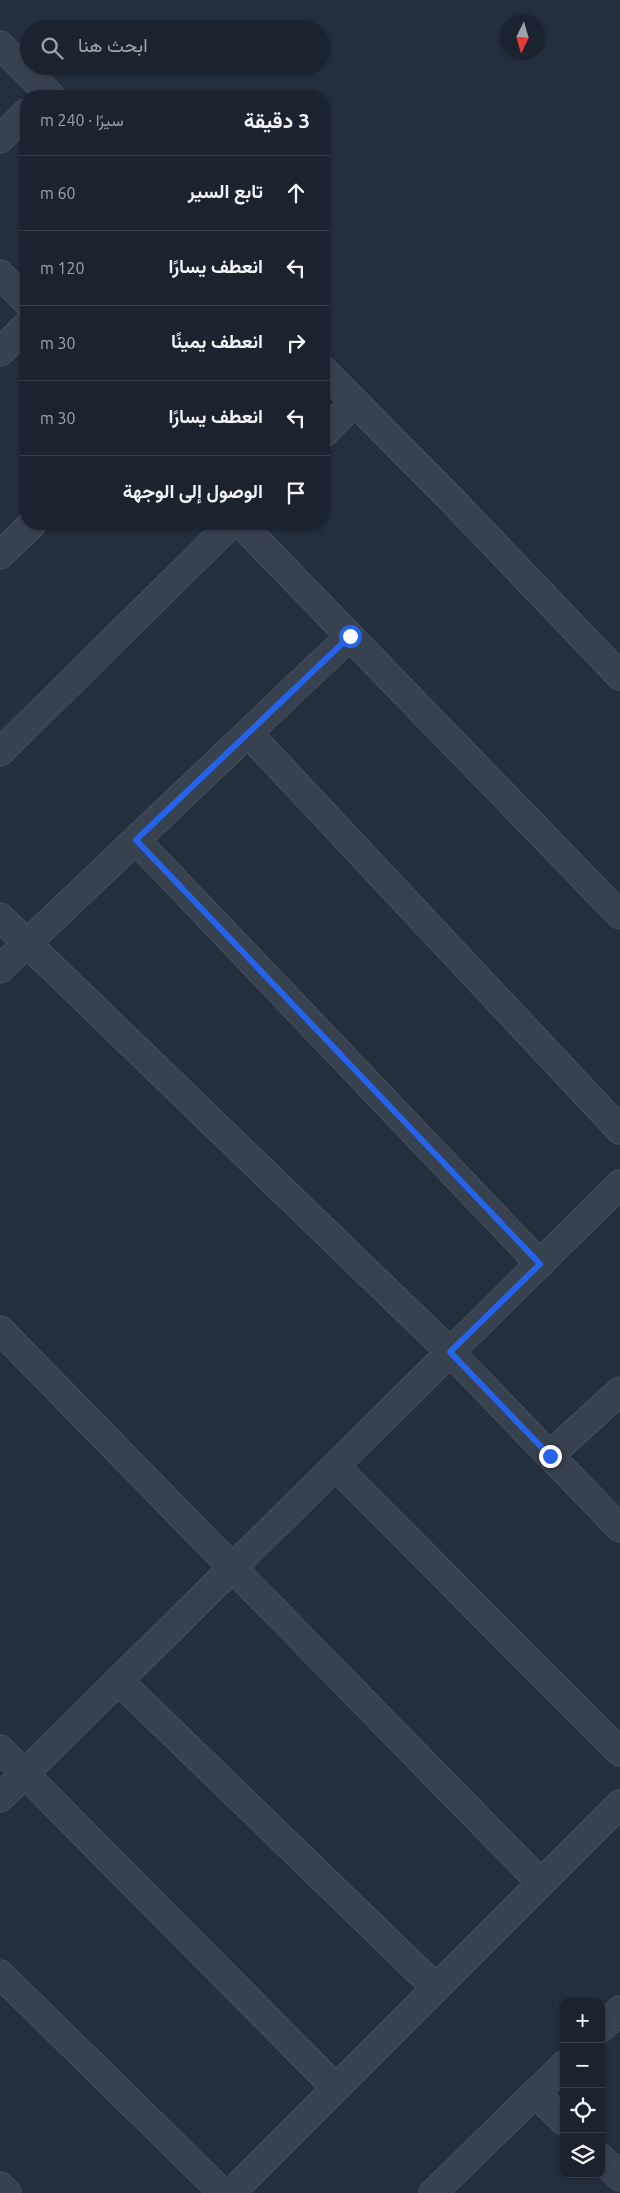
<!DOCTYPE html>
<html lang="ar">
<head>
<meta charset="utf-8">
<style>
  body { margin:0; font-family:Ubuntu,Vazirmatn,sans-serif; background:#282f3a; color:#f1f3f6; direction:rtl }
  .controls { position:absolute; right:15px; bottom:15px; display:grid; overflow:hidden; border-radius:10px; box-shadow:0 1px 4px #0004 }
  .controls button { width:45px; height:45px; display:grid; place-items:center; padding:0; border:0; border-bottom:1px solid #39404a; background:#1b232e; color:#f1f3f6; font:25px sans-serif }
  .compass { position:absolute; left:500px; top:15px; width:45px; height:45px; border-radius:50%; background:#1b232e; box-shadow:0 1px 4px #0004; rotate:185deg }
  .stop { position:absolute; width:15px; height:15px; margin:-11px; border:4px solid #2563eb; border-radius:50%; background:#fff }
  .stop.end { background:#2563eb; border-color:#fff; box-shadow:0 1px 5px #0008 }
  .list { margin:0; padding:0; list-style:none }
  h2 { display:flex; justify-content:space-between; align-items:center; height:65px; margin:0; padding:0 20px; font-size:21px }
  h2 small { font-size:16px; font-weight:400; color:#a0a4aa }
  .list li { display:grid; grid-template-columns:32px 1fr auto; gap:15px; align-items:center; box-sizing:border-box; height:75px; padding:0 20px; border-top:1px solid #39404a }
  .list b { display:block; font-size:19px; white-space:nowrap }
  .list em { font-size:16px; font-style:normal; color:#a0a4aa }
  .icon { flex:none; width:28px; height:28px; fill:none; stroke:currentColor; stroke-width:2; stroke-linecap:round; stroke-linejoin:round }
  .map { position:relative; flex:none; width:620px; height:2193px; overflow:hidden; direction:ltr }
  .search { position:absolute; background:#1b232e; box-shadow:0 1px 4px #0004; left:20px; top:20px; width:310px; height:55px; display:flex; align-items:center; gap:12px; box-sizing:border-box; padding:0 18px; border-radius:28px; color:#a0a4aa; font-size:19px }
  .panel { position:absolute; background:#1b232e; box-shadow:0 1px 4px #0004; left:20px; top:90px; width:310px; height:440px; border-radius:20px; direction:rtl }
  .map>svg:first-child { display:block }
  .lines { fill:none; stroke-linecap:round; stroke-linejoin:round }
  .street-casing { stroke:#565f6c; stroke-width:29 }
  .street { stroke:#38414e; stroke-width:28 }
  .route { stroke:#2563eb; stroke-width:6 }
</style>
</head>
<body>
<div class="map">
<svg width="620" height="2193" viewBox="0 0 620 2193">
  <rect width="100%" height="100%" fill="#242f3e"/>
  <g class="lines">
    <g class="street-casing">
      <g id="street">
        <path d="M0,45l51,51"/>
        <path d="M0,139l26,-26"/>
        <path d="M0,274l26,27"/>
        <path d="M0,352l26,-26"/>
        <path d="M324,371l126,127 170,178"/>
        <path d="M324,433l31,-31"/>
        <path d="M241,524l379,391"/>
        <path d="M0,555l32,-31"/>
        <path d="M248,733l372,397"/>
        <path d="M0,752l231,-228"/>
        <path d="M136,840l404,424"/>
        <path d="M0,917l450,435 170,176"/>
        <path d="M0,969l350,-333"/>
        <path d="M0,1330l541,553"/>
        <path d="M550,1455l70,-64"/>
        <path d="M335,1466l285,286"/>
        <path d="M118,1680l318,308"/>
        <path d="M0,1749l336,339"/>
        <path d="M0,1798l620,-614"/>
        <path d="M0,1974l223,219"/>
        <path d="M601,2028l19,-18"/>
        <path d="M535,2093l29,28"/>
        <path d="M601,2158l19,19"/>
        <path d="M0,2186l7,7"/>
        <path d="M231,2193l389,-389"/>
        <path d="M433,2193l131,-128"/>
      </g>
    </g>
    <use href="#street" class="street"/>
  </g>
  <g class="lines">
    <path class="route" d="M350,636l-214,204 404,424 -90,88 100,104"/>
  </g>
</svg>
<div class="controls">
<button>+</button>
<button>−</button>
<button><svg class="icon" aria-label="locate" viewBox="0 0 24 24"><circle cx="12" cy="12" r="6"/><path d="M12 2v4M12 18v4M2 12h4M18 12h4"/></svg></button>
<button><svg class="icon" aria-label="layers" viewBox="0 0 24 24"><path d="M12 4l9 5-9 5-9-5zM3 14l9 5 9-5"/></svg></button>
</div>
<svg class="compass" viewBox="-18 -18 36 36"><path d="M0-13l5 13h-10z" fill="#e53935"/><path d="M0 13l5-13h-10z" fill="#a0a4aa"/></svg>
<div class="stop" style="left:350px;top:636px"></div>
<div class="stop end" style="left:550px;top:1456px"></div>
<div class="search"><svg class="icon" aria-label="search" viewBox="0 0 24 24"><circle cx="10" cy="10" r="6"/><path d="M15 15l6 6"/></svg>ابحث هنا</div>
<section class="panel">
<h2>3 دقيقة<small>سيرًا · 240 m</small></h2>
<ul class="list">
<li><svg class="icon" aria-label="ahead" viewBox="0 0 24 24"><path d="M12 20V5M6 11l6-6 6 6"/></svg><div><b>تابع السير</b></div><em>60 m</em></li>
<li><svg class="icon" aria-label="left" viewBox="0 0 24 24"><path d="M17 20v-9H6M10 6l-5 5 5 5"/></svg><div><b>انعطف يسارًا</b></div><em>120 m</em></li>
<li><svg class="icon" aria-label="right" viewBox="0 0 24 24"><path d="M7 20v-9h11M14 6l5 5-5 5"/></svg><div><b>انعطف يمينًا</b></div><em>30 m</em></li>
<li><svg class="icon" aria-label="left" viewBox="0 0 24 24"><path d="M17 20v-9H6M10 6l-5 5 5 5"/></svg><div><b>انعطف يسارًا</b></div><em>30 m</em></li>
<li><svg class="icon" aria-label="arrive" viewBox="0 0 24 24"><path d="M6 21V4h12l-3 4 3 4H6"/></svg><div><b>الوصول إلى الوجهة</b></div></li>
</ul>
</section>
</div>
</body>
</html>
